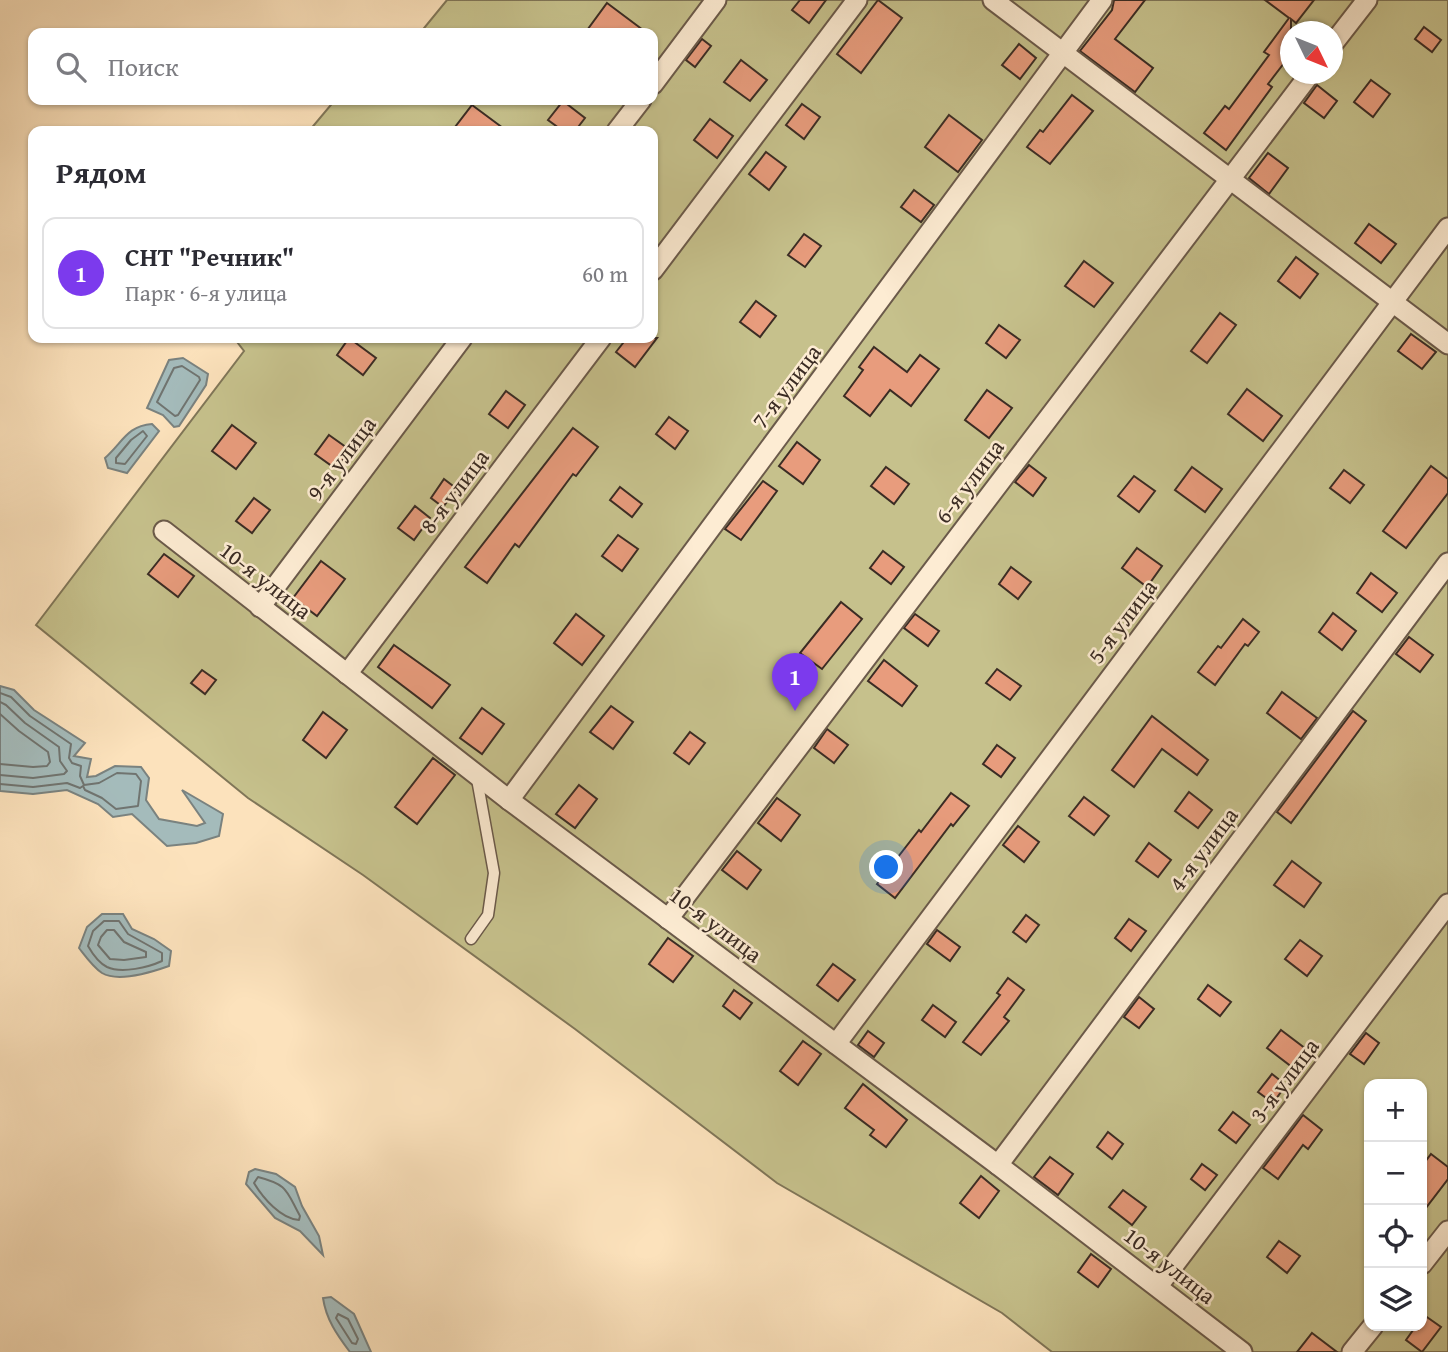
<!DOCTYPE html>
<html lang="ru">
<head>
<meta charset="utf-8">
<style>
  body { margin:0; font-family:"Gentium Book Plus",serif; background:#f7f7f7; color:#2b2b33 }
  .controls { position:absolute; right:21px; bottom:21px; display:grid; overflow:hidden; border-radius:14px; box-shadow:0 2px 5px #0004 }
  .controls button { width:63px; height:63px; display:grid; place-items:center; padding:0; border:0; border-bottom:2px solid #e1e1e2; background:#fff; color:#2b2b33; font:35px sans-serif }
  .compass { position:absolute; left:1280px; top:21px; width:63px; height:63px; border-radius:50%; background:#fff; box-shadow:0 2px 5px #0004; rotate:133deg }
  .you { position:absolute; left:887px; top:868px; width:24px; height:24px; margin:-18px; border:5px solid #fff; border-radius:50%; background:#1a73e8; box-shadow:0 0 0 10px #1a73e833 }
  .badge { display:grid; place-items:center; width:46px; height:46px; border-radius:50%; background:#7c3aed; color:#fff; font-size:23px; font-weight:700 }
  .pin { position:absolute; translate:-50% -58px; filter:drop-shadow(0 2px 4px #0008) }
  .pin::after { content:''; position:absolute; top:37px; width:24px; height:21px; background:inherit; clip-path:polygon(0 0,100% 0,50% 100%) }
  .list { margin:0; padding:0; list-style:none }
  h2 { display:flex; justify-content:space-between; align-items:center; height:91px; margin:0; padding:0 28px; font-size:30px }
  h2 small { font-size:23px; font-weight:400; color:#7c7c81 }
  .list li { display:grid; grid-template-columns:46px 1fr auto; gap:21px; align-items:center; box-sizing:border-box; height:112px; margin:0 14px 14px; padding:0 14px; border:2px solid #e1e1e2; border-radius:14px }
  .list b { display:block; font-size:26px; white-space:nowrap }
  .list p { margin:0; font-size:23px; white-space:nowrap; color:#7c7c81 }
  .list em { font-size:23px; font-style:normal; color:#7c7c81 }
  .icon { flex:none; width:38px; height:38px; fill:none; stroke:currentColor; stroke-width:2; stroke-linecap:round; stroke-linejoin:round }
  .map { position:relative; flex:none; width:1448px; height:1352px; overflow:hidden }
  .search { position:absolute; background:#fff; box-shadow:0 2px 5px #0004; left:28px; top:28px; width:630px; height:77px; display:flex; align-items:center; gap:18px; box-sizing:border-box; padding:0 24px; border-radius:14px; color:#7c7c81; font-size:26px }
  .panel { position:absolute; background:#fff; box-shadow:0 2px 5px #0004; left:28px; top:126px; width:630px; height:217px; border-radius:14px }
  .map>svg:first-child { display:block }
  .green { fill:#c6c18c; stroke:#807658; stroke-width:2; fill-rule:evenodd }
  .water { fill:#a4bbbb; stroke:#7a827f; stroke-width:2 }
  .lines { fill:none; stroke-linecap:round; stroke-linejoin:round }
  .shore { stroke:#707470; stroke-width:2 }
  .building { fill:#e89c7d; stroke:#3b2c24; stroke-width:2 }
  .service-casing { stroke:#6b5a4a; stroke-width:13 }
  .minor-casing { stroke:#6b5a4a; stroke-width:23 }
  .service { stroke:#fdecd3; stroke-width:10 }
  .minor { stroke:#fdecd3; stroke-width:19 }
  .labels { text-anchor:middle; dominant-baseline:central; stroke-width:5; stroke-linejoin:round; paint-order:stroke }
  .street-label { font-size:23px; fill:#3b2c24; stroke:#fdecd3 }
</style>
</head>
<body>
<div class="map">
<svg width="1448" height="1352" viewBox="0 0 1448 1352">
  <rect width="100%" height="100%" fill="#fce2bc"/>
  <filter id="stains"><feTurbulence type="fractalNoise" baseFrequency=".00286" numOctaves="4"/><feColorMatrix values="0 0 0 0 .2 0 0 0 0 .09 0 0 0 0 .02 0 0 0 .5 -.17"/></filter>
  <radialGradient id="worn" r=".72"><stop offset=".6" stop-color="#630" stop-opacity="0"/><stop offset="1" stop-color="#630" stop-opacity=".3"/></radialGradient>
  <path class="green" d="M447,0h1001v1352h-396l-50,-39 -225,-130 -202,-154 -212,-154 -115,-77 -212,-173 208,-274 -10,-13h419v-207h-344l26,-31h318v-67h-233zM1290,32h42v42h-42zM1369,1084h53v242h-53z"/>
  <g class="water">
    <path d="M183,358l25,16 -2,11 -27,41 -5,1 -11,-12 -16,-7 22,-48z"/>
    <path d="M152,424l7,7 -32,42 -19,-5 -3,-10c18,-16 22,-32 47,-34z"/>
    <path d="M0,686l14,4 20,20 51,33 -11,13 17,3 -4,18 9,-1 19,-10 26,1 8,11 -3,22 13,19 38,7 8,-3 -23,-33 41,24 -4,22 -23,7 -29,3 -35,-32 -19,3 -15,-13 -31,-14 -34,4 -33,-3z"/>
    <path d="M102,914h21l9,15 22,10 17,12 -2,15c-17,6 -50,17 -67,7 -9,-6 -16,-16 -23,-25l8,-21z"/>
    <path d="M255,1169l21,5 19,13 7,19 17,30 4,19 -23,-24 -25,-13 -29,-34 3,-12z"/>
    <path d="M331,1297l23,17 17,38h-21c-13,-17 -24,-33 -27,-54z"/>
  </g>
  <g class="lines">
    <g class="shore">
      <path d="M182,366l17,11 1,3 -22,35 -3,1 -18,-14 17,-34z"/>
      <path d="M143,431l4,5 -22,28 -9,-1v-5l15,-18z"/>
      <path d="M0,693l11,4 19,19 41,28 -2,14 3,5 9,3 -1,10 4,9 15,-2 18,-10 19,1 5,7 -3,25 -22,3 -14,-11 -17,-8 -2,-4 -3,2 -13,-5 -34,4 -33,-3"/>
      <path d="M0,702l6,3 19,18 34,24 1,14 7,10 -3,3 -31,4 -33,-3"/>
      <path d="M0,714l19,17 29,21 2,10 -3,4 -14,1 -33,-3"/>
      <path d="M104,921h15l9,13 34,19v8c-13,6 -40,13 -55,6 -8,-4 -15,-14 -19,-21l5,-15z"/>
      <path d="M107,930h7l10,12 22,10v5l-22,3 -14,-1 -12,-14 3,-8z"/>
      <path d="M258,1177c31,8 28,14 42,39l-1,4c-18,-1 -36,-22 -45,-37z"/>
      <path d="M338,1314l10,5 10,20 -2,5 -4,-1 -16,-25z"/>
    </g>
  </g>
  <g class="building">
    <path d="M800,0h26l-17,23 -17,-13z"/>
    <path d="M878,0l24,18 -41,55 -24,-19z"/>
    <path d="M1114,0h31l-30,39 38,29 -18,24 -55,-41 32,-41z"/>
    <path d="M1265,0h49l-18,23 -5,-4v35l-23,30 4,3 -46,63 -22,-17 21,-27 4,3 40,-54 -5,-3 25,-34z"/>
    <path d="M607,3l40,30h-62z"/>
    <path d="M1424,27l17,13 -9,12 -17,-13z"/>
    <path d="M702,39l9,7 -16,21 -9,-7z"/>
    <path d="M1019,44l17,14 -16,21 -18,-14z"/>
    <path d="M741,60l26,20 -17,21 -26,-19z"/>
    <path d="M1371,80l19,14 -17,23 -19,-15z"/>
    <path d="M1317,85l20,16 -13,17 -20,-15z"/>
    <path d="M1072,95l21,16 -43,53 -23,-17 13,-17 3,2z"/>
    <path d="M563,101l22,17 -10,13h-12l-15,-11z"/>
    <path d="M802,104l18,13 -16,22 -18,-14z"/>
    <path d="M472,105l35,26h-55z"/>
    <path d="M949,115l33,25 -24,32 -33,-25z"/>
    <path d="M710,119l23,17 -16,22 -23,-18z"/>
    <path d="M766,152l20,15 -17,23 -20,-16z"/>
    <path d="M1268,153l20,15 -19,26 -20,-16z"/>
    <path d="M914,190l20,15 -13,17 -20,-15z"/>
    <path d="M1369,224l27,20 -15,19 -26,-20z"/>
    <path d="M804,234l17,12 -16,21 -17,-12z"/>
    <path d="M1296,257l22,17 -18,24 -22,-17z"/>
    <path d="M1084,261l29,22 -19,24 -29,-21z"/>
    <path d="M756,301l20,15 -16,21 -20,-15z"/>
    <path d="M1220,313l16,12 -29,38 -16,-12z"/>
    <path d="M999,325l21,15 -14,18 -20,-15z"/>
    <path d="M1411,334l25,18 -14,17 -24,-18z"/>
    <path d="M349,338l27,20 -13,17 -26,-20z"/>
    <path d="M627,338h30l-22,29 -19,-15z"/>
    <path d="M874,347l33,25 13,-17 19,14 -28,37 -21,-16 -20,26 -26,-20 19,-26 -4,-3z"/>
    <path d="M1247,389l35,27 -19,25 -35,-27z"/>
    <path d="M987,390l25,18 -23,30 -24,-18z"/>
    <path d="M506,391l19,14 -17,23 -19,-14z"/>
    <path d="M669,417l19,14 -13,18 -19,-15z"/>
    <path d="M232,425l24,18 -20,26 -24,-18z"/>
    <path d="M573,428l25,19 -22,29 -3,-2 -54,73 -4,-3 -28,39 -22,-16z"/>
    <path d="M329,435l21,15 -14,19 -21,-15z"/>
    <path d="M797,442l23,18 -17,24 -24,-18z"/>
    <path d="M1029,465l17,13 -13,18 -18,-14z"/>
    <path d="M1431,466l17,13v14l-42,55 -23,-17z"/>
    <path d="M886,467l23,17 -15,20 -23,-18z"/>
    <path d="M1192,467l30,22 -17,23 -30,-22z"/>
    <path d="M1344,470l20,15 -14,18 -20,-15z"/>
    <path d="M1134,476l21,15 -16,21 -21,-16z"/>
    <path d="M444,479l13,10 -14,18 -12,-9z"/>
    <path d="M763,481l14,10 -36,49 -16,-11z"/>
    <path d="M620,487l22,17 -10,13 -22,-17z"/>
    <path d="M254,498l16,12 -18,23 -16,-12z"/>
    <path d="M415,506l15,12 -16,22 -16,-12z"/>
    <path d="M618,535l20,14 -16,22 -20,-15z"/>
    <path d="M1137,548l25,18 -15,21 -25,-19z"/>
    <path d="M883,551l21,16 -13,17 -21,-16z"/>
    <path d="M164,554l30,22 -16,21 -30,-23z"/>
    <path d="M321,561l24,18 -28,37 -24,-18z"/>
    <path d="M1011,567l20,15 -13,17 -19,-15z"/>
    <path d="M1371,573l26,20 -15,19 -25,-19z"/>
    <path d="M841,602l21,17 -40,50 -22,-16z"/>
    <path d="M1333,613l23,18 -14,19 -23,-18z"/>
    <path d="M576,614l28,22 -22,29 -28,-22z"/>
    <path d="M915,614l24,17 -11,15 -24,-18z"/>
    <path d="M1243,619l16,13 -11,14 -3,-2 -30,41 -17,-13 20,-26 3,2z"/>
    <path d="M1409,637l24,18 -13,17 -24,-18z"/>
    <path d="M394,645l56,40 -18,23 -54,-41z"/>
    <path d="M884,660l33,26 -15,20 -34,-25z"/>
    <path d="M997,669l24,17 -11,14 -24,-17z"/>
    <path d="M202,670l14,10 -11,14 -14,-11z"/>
    <path d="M1282,692l35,26 -16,21 -34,-26z"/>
    <path d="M611,706l22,16 -20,27 -23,-17z"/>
    <path d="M482,708l22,16 -22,30 -22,-16z"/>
    <path d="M1353,711l13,10 -75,102 -14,-11z"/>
    <path d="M323,712l24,18 -21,28 -23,-18z"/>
    <path d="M1152,716l56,44 -11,15 -35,-26 -28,38 -22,-17z"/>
    <path d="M827,729l21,16 -14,18 -20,-15z"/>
    <path d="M690,732l15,11 -16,21 -15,-11z"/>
    <path d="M997,745l18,13 -14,19 -18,-13z"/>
    <path d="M433,758l22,17 -38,49 -22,-17z"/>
    <path d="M579,785l18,14 -22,29 -19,-14z"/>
    <path d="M1189,792l23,18 -14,18 -23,-17z"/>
    <path d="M951,793l18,13 -16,20 -2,-2 -56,74 -18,-14 42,-54 2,2z"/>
    <path d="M1084,797l25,19 -15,19 -25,-19z"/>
    <path d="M777,798l23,17 -19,26 -23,-18z"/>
    <path d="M1018,826l21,16 -15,20 -21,-17z"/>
    <path d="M1149,843l22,17 -13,17 -22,-16z"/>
    <path d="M737,851l24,19 -14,19 -25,-19z"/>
    <path d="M1292,861l29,22 -17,24 -30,-22z"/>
    <path d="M1026,915l13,10 -13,17 -13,-10z"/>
    <path d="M1129,919l17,12 -15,20 -16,-13z"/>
    <path d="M937,930l23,17 -10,14 -23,-17z"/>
    <path d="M668,938l25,18 -20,26 -24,-18z"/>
    <path d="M1300,940l22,16 -15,20 -22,-17z"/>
    <path d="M833,964l22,16 -17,21 -21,-16z"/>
    <path d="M1008,978l16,12 -20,27 5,4 -28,34 -18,-13 37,-47 -3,-2z"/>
    <path d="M1208,985l23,17 -11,14 -22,-17z"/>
    <path d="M734,990l18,13 -12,16 -17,-13z"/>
    <path d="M1139,997l15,12 -15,19 -15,-11z"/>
    <path d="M933,1005l23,17 -11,15 -23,-17z"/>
    <path d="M1281,1030l25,19 -14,18 -25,-19z"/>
    <path d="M868,1031l16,12 -10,14 -16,-12z"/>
    <path d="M1366,1033l13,10 -15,21 -14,-10z"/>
    <path d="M803,1041l18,13 -23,31 -18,-14z"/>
    <path d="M1272,1074l14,11 -13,18 -15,-11z"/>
    <path d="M863,1084l44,36 -21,27 -16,-12 4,-5 -29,-22z"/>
    <path d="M1233,1112l17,13 -14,18 -17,-13z"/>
    <path d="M1303,1115l19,15 -14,19 -5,-4 -25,34 -15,-11z"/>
    <path d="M1108,1132l15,12 -11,15 -15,-12z"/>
    <path d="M1431,1154l17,13v12l-26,34v-47z"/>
    <path d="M1050,1157l23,17 -15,21 -24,-18z"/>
    <path d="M1202,1164l15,11 -12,15 -14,-11z"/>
    <path d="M981,1176l18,15 -20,27 -19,-15z"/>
    <path d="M1123,1190l23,17 -14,18 -23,-18z"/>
    <path d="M1279,1241l21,15 -13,17 -20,-16z"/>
    <path d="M1091,1254l20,15 -13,18 -20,-15z"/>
    <path d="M1424,1315l17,12 -19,25 -16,-12 10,-14h6v-8z"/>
    <path d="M1312,1333l25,19h-40z"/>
  </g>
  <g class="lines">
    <g class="service-casing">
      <path id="service" d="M471,939l17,-24 6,-42 -17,-94"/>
    </g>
    <g class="minor-casing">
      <g id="minor">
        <path d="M993,0l455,344"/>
        <path d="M1332,45l35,-45"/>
        <path d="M653,84l63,-84"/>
        <path d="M617,131l24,-31"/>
        <path d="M653,270l204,-270"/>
        <path d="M164,531l345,269 489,365 244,187"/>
        <path d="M260,607l202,-269"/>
        <path d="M347,674l254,-336"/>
        <path d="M509,800l593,-800"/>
        <path d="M668,919l642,-845"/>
        <path d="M836,1044l612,-816"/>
        <path d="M998,1165l450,-602"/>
        <path d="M1422,1264l26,-33"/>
        <path d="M1158,1286l290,-382"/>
        <path d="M1352,1352l21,-26"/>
      </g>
    </g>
    <use href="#service" class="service"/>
    <use href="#minor" class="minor"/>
  </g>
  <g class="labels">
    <g class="street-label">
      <text transform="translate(786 386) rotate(-53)">7-я улица</text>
      <text transform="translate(341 458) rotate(-53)">9-я улица</text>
      <text transform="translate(969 481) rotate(-53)">6-я улица</text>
      <text transform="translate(454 491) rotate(-53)">8-я улица</text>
      <text transform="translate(266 580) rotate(38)">10-я улица</text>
      <text transform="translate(1122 621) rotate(-53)">5-я улица</text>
      <text transform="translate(1203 849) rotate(-53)">4-я улица</text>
      <text transform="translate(716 924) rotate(37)">10-я улица</text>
      <text transform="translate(1284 1080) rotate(-53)">3-я улица</text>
      <text transform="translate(1170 1265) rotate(38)">10-я улица</text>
    </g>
  </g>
  <rect width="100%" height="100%" filter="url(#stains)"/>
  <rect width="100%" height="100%" fill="url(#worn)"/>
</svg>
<div class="controls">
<button>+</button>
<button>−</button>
<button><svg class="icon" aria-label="locate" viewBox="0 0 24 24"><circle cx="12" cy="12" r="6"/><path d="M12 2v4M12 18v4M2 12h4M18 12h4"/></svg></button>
<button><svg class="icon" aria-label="layers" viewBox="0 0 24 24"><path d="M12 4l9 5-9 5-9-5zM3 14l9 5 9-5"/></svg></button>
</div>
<svg class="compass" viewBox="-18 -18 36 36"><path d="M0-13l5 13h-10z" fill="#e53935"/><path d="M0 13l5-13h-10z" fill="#7c7c81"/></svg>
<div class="you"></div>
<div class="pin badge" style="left:795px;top:711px">1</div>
<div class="search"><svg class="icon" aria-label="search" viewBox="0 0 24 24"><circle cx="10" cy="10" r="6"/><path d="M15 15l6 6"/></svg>Поиск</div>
<section class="panel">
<h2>Рядом<small></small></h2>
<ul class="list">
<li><span class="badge">1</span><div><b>СНТ &quot;Речник&quot;</b><p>Парк · 6-я улица</p></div><em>60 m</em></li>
</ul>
</section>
</div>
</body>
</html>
